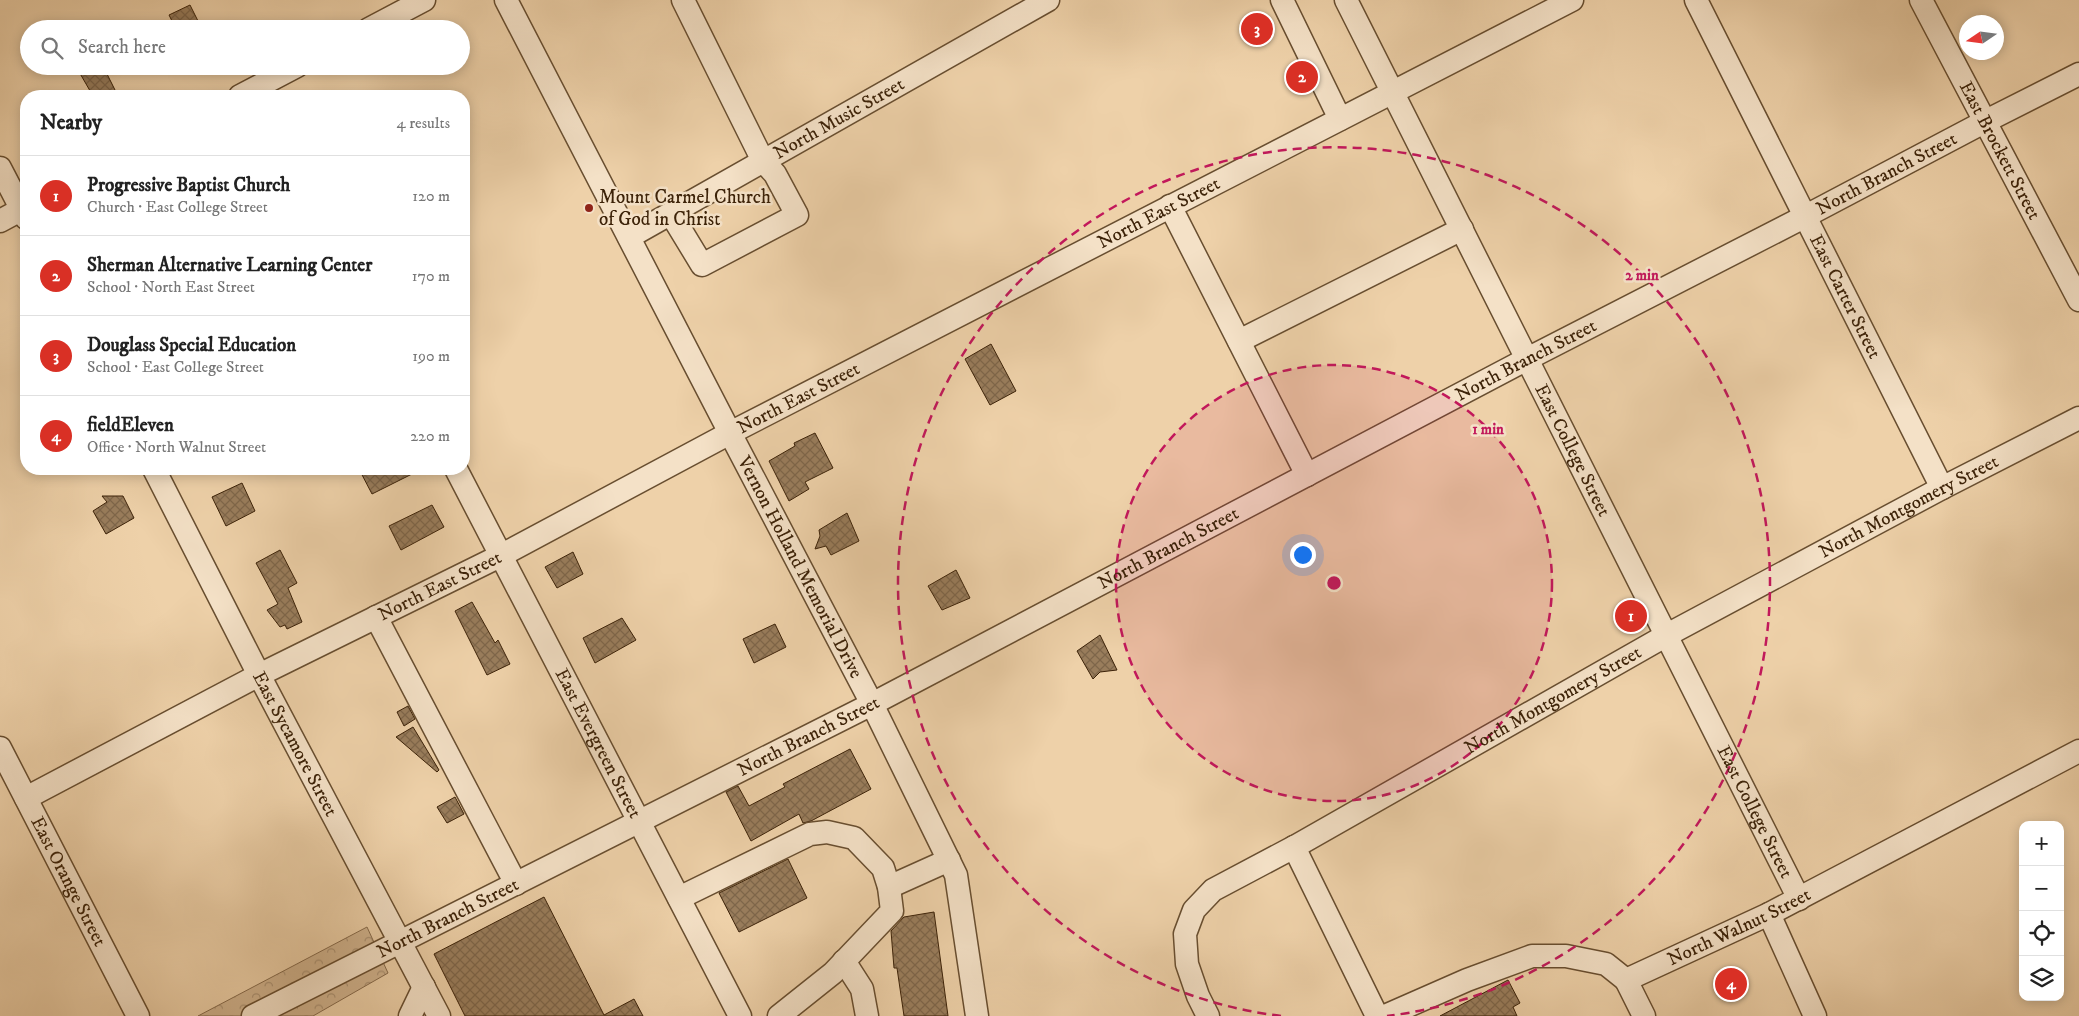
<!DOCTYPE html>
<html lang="en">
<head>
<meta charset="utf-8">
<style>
  body { margin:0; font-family:"IM FELL DW Pica",serif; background:#f6f6f6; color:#222 }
  .controls { position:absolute; right:15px; bottom:15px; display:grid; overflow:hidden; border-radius:10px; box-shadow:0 2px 12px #0003 }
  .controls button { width:45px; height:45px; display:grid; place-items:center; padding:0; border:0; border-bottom:1px solid #e0e0e0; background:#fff; color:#222; font:25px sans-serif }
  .compass { position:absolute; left:1959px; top:15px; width:45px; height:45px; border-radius:50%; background:#fff; box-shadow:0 2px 12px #0003; rotate:257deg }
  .you { position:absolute; left:1302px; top:554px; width:18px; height:18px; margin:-12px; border:4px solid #fff; border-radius:50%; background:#1a73e8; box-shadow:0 0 0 8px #1a73e833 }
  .badge { display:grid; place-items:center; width:32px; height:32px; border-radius:50%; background:#d93025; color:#fff; font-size:16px; font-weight:700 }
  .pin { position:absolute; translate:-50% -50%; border:2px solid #fff; box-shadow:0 1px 5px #0006 }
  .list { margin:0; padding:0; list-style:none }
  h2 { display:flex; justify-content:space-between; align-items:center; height:65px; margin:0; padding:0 20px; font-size:21px }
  h2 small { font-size:16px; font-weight:400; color:#767676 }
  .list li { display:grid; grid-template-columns:32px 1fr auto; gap:15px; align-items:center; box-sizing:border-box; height:80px; padding:0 20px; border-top:1px solid #e0e0e0 }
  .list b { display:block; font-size:19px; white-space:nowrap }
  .list p { margin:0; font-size:16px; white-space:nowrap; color:#767676 }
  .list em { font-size:16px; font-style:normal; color:#767676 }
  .icon { flex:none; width:28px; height:28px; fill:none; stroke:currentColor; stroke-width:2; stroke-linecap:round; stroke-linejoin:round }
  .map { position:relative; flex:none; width:2079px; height:1016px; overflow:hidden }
  .search { position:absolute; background:#fff; box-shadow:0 2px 12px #0003; left:20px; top:20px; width:450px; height:55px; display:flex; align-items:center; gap:12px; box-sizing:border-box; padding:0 18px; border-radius:28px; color:#767676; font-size:19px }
  .panel { position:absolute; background:#fff; box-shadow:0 2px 12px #0003; left:20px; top:90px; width:450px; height:385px; border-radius:20px }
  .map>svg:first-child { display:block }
  .forest { fill:url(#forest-crowns); stroke:#866a4b }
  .building { fill:url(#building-cross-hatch); stroke:#3c2208 }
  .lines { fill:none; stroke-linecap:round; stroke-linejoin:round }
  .minor-casing { stroke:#684e30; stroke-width:25 }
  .minor { stroke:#f4e1c7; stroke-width:22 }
  .ring { fill:none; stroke:#c2185b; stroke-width:2.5; stroke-dasharray:9 6 }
  .poi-dot { fill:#8f2418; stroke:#f4e1c7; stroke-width:2 }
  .labels { text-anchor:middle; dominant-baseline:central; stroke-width:5; stroke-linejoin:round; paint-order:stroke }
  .street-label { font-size:19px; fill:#3c2208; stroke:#f4e1c7 }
  .poi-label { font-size:19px; fill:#3c2208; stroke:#f4e1c7; text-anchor:start }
  .centre { fill:#c2185b; stroke:#f4e1c7; stroke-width:2.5 }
  .ring-label { font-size:15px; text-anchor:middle; font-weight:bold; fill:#c2185b; stroke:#f4e1c7; stroke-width:5; stroke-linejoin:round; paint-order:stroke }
</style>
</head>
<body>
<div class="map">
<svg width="2079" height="1016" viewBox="0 0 2079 1016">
  <defs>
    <pattern id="forest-crowns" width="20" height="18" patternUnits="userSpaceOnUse" patternTransform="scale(1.25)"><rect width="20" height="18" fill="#d0b38e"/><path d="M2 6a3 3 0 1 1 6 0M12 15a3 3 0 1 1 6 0" fill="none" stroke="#aa9172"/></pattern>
    <pattern id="building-cross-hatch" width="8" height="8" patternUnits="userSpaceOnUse" patternTransform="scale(1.25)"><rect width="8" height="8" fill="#997d5c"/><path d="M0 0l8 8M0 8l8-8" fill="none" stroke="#7e664a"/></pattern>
  </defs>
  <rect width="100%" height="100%" fill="#eed1a9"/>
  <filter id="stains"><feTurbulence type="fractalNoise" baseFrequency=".004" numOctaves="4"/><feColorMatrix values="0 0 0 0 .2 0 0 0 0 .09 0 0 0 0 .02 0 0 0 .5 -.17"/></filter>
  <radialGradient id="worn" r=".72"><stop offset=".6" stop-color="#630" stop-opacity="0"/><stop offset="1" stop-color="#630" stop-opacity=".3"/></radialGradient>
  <path class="forest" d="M367,927l21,46 -75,43h-115z"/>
  <g class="building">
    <path d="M190,5l12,24h-26l-7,-14z"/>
    <path d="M86,66h17l15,30h-25l-15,-26z"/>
    <path d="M991,344l25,47 -26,14 -25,-46z"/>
    <path d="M815,433l18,35 -28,14 4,7 -20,12 -20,-40 26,-15 -1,-3z"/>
    <path d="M359,469h63l-50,25z"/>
    <path d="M242,483l13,28 -29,15 -14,-29z"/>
    <path d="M102,496h21l11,22 -28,16 -13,-23 14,-9z"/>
    <path d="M432,505l12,22 -43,23 -12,-24z"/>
    <path d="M847,513l12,28 -28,14 -5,-9 -11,3 5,-13 -1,-6z"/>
    <path d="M280,550l17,33 -9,5 14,34 -15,7 -2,-4 -5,2 -13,-17 11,-6 -22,-41z"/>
    <path d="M573,552l10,22 -26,14 -12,-21z"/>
    <path d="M956,570l14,28 -28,12 -14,-24z"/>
    <path d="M472,602l23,41 3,-3 12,24 -23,11 -32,-64z"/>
    <path d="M622,618l14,22 -41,23 -12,-25z"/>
    <path d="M775,624l11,23 -32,16 -11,-24z"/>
    <path d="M1100,635l17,35 -17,2 -7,7 -16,-28z"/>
    <path d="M408,706l7,13 -11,7 -7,-14z"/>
    <path d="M413,727l26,43 -2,2 -41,-35z"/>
    <path d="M850,749l21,40 -60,32 -8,2 -4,-9 -48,27 -25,-49 12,-6 11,20 36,-19 -2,-3z"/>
    <path d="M455,797l9,17 -17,9 -10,-16z"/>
    <path d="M788,859l19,39 -68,34 -20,-39z"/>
    <path d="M544,897l60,118 30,-16 9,17h-178l-31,-62z"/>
    <path d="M934,912l14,104h-44l-7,-48h-3l-3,-37 13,-14z"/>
    <path d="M1508,980l12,23 -7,4 4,9h-77z"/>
  </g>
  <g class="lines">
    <g class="minor-casing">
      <g id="minor">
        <path id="s1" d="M506,0l224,433 142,271 84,171 21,141"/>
        <path d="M1282,0l58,119"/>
        <path id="s2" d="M1346,0l453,899"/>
        <path id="s3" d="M1696,0l246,488"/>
        <path id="s4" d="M1921,0l158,300"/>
        <path d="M369,29l55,-29"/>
        <path d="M240,96l57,-30"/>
        <path d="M0,168l26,50"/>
        <path d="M1170,206l137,269"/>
        <path d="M671,214l31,51 95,-50 -22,-41 -12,-13 -80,-161"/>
        <path d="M0,221l26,-14"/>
        <path id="s5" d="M629,237l419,-237"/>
        <path d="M1239,341l223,-112"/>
        <path id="s6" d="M154,469l105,206 180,341"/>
        <path id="s7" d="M456,469l284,547"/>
        <path d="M376,617l140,267"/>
        <path id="s8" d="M0,748l138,268"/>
        <path id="s9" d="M26,798l233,-123 241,-119 230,-123 842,-433"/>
        <path d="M1294,847l83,169"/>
        <path d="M889,887l60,-27"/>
        <path d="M679,898l131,-64 17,-2 27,6 29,30 6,19 3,24 -59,62 -54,43"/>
        <path d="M1769,914l46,102"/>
        <path d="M844,961l18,28 5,27"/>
        <path d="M1626,980l18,36"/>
        <path id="s10" d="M253,1016l619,-312 655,-345 277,-142 182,-96 93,-47"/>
        <path d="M410,1016l14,-29"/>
        <path id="s11" d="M1208,1016l-10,-20 -11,-32 -2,-30 9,-24 19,-20 83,-44 371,-211 275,-147 137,-70"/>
        <path id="s12" d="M1385,1016l82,-36 65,-24h34l40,8 20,16 143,-66 310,-163"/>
      </g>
    </g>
    <use href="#minor" class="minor"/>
  </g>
  <circle cx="1334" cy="583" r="218" fill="#c2185b" fill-opacity=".12"/>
  <g class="ring">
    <circle cx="1334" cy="583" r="218"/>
    <path d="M1281 1016A436 436 0 1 1 1387 1016"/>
  </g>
  <circle class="poi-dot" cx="589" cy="208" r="5"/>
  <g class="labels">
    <g class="street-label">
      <text stroke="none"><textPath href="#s5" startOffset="241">North Music Street</textPath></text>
      <text stroke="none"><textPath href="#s4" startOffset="170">East Brockett Street</textPath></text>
      <text stroke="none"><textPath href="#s10" startOffset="1838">North Branch Street</textPath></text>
      <text stroke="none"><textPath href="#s9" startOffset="1275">North East Street</textPath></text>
      <text stroke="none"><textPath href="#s3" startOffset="332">East Carter Street</textPath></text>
      <text stroke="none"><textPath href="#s10" startOffset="1432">North Branch Street</textPath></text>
      <text stroke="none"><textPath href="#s9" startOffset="870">North East Street</textPath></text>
      <text stroke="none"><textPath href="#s2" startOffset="504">East College Street</textPath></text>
      <text stroke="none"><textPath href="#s11" startOffset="934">North Montgomery Street</textPath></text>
      <text stroke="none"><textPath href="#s10" startOffset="1028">North Branch Street</textPath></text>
      <text stroke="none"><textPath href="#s1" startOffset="639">Vernon Holland Memorial Drive</textPath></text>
      <text stroke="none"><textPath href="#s9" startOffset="465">North East Street</textPath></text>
      <text stroke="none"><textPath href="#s11" startOffset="529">North Montgomery Street</textPath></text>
      <text stroke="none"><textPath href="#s10" startOffset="622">North Branch Street</textPath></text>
      <text stroke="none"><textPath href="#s6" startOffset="309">East Sycamore Street</textPath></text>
      <text stroke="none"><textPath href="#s7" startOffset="309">East Evergreen Street</textPath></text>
      <text stroke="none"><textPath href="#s2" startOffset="909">East College Street</textPath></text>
      <text stroke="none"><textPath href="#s8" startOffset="150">East Orange Street</textPath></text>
      <text stroke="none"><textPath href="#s10" startOffset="218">North Branch Street</textPath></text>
      <text stroke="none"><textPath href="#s12" startOffset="384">North Walnut Street</textPath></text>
    </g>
    <g class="poi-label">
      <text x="599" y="197">Mount Carmel Church<tspan x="599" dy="22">of God in Christ</tspan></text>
    </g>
  </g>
  <circle cx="1334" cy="583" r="8" class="centre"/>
  <g class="ring-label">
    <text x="1642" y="280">2 min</text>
    <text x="1488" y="434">1 min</text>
  </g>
  <rect width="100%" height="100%" filter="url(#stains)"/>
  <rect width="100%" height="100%" fill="url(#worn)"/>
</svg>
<div class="controls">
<button>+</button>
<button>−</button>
<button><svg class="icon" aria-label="locate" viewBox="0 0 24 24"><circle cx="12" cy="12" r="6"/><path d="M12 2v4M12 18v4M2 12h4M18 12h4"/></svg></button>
<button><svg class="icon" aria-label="layers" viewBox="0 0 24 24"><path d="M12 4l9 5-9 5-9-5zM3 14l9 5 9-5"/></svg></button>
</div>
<svg class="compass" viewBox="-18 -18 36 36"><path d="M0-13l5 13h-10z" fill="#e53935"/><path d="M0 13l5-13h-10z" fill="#767676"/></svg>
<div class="you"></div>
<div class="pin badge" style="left:1631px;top:616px">1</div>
<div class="pin badge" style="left:1302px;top:77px">2</div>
<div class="pin badge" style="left:1257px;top:29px">3</div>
<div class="pin badge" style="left:1731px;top:984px">4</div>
<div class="search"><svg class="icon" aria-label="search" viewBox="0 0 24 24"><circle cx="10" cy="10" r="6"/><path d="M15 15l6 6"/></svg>Search here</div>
<section class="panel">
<h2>Nearby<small>4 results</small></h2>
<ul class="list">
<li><span class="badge">1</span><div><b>Progressive Baptist Church</b><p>Church · East College Street</p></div><em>120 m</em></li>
<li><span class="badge">2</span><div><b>Sherman Alternative Learning Center</b><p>School · North East Street</p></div><em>170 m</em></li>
<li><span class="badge">3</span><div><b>Douglass Special Education</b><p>School · East College Street</p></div><em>190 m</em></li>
<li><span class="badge">4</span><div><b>fieldEleven</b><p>Office · North Walnut Street</p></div><em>220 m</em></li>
</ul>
</section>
</div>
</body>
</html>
